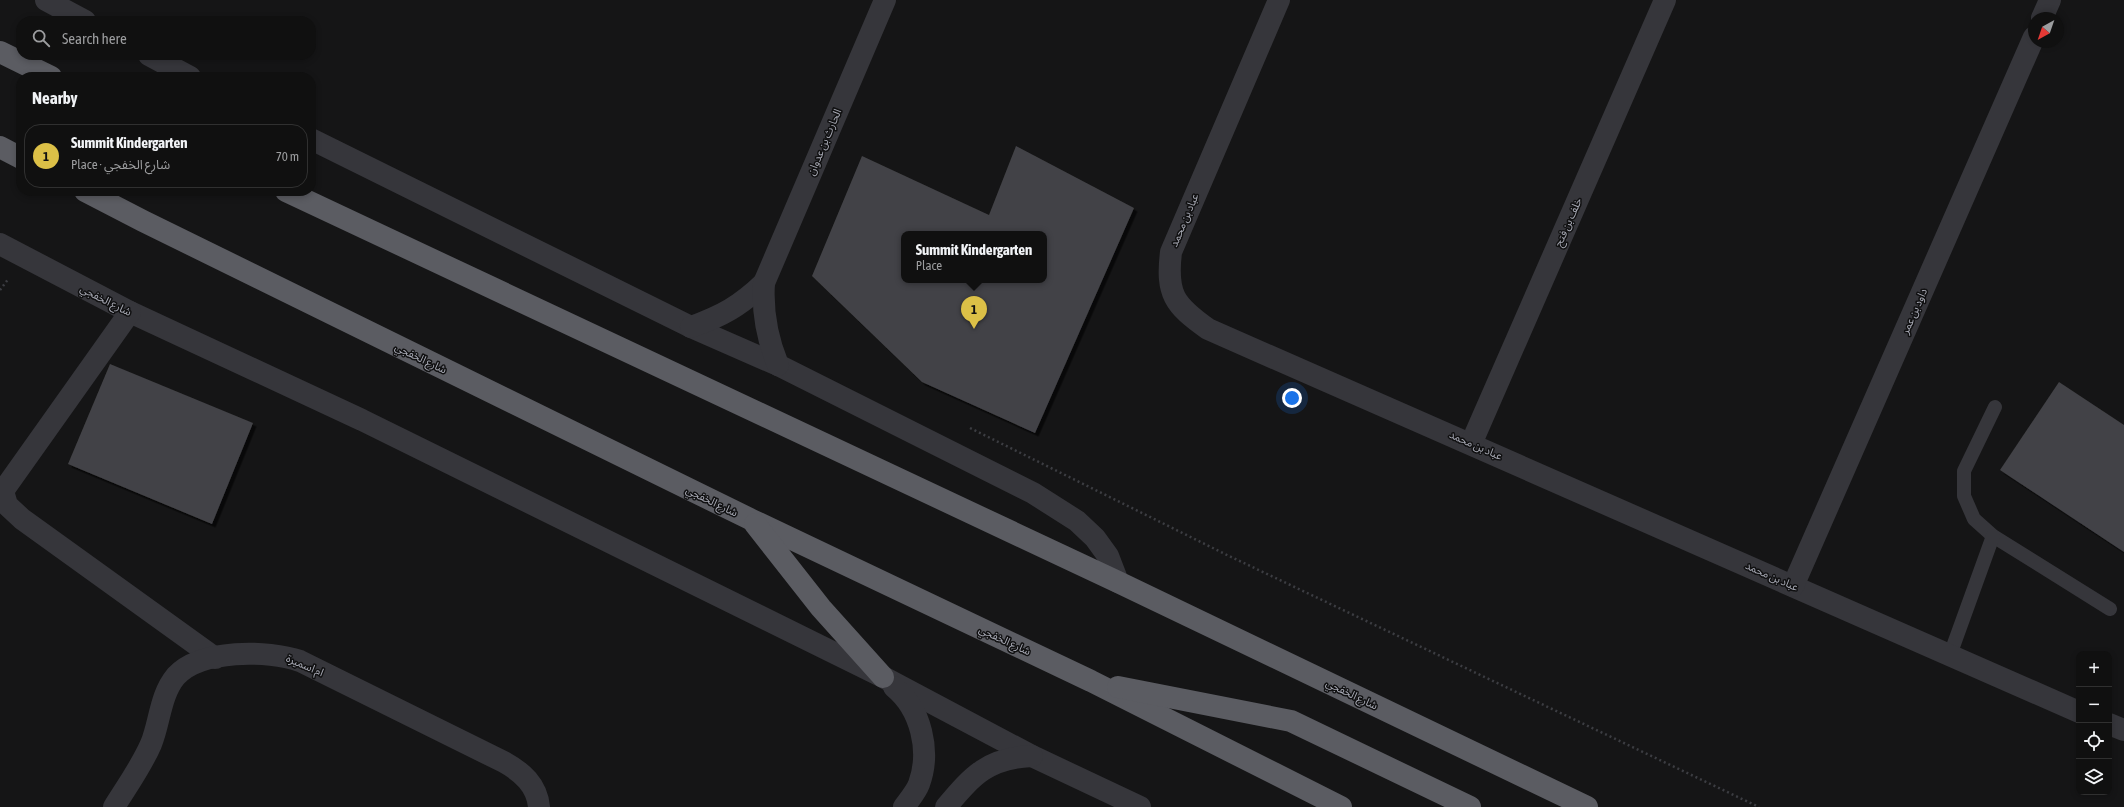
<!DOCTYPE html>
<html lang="en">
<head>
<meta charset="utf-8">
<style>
  body { margin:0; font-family:"Asap Condensed","Noto Sans Arabic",sans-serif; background:#191919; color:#f1f3f6 }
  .controls { position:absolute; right:12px; bottom:12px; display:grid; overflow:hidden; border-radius:8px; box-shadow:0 2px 6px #0003 }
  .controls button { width:36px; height:36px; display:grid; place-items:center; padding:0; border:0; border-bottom:1px solid #303030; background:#101010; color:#f1f3f6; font:20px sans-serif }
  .compass { position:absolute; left:2028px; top:12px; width:36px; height:36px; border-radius:50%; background:#101010; box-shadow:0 2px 6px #0003; rotate:220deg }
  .you { position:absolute; left:1292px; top:398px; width:14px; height:14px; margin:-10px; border:3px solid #fff; border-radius:50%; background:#1a73e8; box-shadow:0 0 0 6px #1a73e833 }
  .badge { display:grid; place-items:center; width:26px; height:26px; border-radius:50%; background:#dcc047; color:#111; font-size:13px; font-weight:700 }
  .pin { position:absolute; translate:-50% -33px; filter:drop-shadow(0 1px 2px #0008) }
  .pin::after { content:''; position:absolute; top:21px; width:14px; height:12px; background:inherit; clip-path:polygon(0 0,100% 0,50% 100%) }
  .popup { position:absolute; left:901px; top:231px; width:146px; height:52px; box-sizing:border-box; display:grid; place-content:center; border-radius:8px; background:#101010; filter:drop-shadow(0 1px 3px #0005); font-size:13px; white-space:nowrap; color:#9c9d9f }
  .popup b { font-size:15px; color:#f1f3f6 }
  .popup::after { content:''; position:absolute; left:50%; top:100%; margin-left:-8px; border:8px solid transparent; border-top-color:#101010 }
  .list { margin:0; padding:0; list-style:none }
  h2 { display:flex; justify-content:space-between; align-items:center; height:52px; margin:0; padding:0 16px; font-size:17px }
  h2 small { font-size:13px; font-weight:400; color:#9c9d9f }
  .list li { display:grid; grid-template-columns:26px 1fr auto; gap:12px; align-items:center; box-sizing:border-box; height:64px; margin:0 8px 8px; padding:0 8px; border:1px solid #303030; border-radius:16px }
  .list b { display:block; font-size:15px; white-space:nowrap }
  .list p { margin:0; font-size:13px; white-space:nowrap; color:#9c9d9f }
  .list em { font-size:13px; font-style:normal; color:#9c9d9f }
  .icon { flex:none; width:22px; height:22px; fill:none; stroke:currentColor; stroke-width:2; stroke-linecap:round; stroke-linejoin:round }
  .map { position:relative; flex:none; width:2124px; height:807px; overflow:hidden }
  .search { position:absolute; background:#101010; box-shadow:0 2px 6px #0003; left:16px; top:16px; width:300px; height:44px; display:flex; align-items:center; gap:10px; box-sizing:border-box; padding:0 14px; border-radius:16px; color:#9c9d9f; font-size:15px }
  .panel { position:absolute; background:#101010; box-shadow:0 2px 6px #0003; left:16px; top:72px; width:300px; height:124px; border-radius:16px }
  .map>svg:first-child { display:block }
  .building { fill:#424246; fill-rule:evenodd; filter:url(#shadow) }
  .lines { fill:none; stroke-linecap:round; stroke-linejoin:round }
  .path { stroke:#3c3d42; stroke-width:2.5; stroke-dasharray:2 3; stroke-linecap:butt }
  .service { stroke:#36363b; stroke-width:14 }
  .minor { stroke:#36363b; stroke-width:22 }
  .trunk { stroke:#5b5c62; stroke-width:22 }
  .labels { text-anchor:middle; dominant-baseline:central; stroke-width:3; stroke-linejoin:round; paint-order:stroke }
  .street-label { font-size:11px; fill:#a8aab5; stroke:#101011 }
</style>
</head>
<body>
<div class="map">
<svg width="2124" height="807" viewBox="0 0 2124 807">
  <defs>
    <filter id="shadow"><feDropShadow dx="3.5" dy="3.5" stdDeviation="0" flood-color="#0009"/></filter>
  </defs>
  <rect width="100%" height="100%" fill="#151516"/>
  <g class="building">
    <path d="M1016,146l118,62 -99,225 -113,-51 -110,-106 50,-120 127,59zM904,234h140v46h-140z"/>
    <path d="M110,364l143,59 -41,101 -144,-60z"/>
    <path d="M2059,382l65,43v127l-124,-82z"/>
  </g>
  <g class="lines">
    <g class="path">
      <path d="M0,290l9,-12"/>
      <path d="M970,428l257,127 532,252"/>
    </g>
    <g class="service">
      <path d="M1995,407l-31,64v25l10,23 19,17 117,73"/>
      <path d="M1950,655l43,-119"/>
    </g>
    <g class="minor">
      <path d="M46,0l39,21"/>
      <path d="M1279,0l-108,252c-5,42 3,53 37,77l871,383"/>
      <path d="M2042,18l8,-18"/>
      <path d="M149,55l41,22"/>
      <path d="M311,139l380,188 87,38 255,128 44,28 18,17 13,18 10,26"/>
      <path d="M0,244l130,68 232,108 521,257 149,79 108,51"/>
      <path d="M130,312l-127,179 4,14 15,14 193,139"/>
      <path d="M691,327c31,-11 49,-21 73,-44"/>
      <path d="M778,365c-11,-27 -16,-52 -14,-82l121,-283"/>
      <path d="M1471,444l194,-444"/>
      <path d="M1793,586l241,-549"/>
      <path d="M894,687c27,22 37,64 25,97 -3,8 -10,16 -15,23"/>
      <path d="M2109,724l15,6"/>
      <path d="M114,807c13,-21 27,-40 37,-63 9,-22 9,-49 25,-68 25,-27 92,-26 124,-15l204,101c18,10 33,23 35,45"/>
      <path d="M946,807c27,-32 42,-49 86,-51"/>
    </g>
    <g class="trunk">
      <path d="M0,52l51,25"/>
      <path d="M0,147l21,11"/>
      <path d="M85,191l58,30 609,299 339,161 250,126"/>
      <path d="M286,191l832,391 469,225"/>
      <path d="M755,524l66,84 62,69"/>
      <path d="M1118,687l173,34 179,86"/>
    </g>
  </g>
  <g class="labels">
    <g class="street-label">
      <text transform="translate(824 142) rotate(-67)">الحارث بن عدوان</text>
      <text transform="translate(1184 220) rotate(-67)">عباد بن محمد</text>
      <text transform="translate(1568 222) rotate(-66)">خلف بن فتح</text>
      <text transform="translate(106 300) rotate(27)">شارع الخفجي</text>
      <text transform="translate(1914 311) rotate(-66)">داود بن عمر</text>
      <text transform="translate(421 358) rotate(26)">شارع الخفجي</text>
      <text transform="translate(1476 445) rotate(24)">عباد بن محمد</text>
      <text transform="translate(712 501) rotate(26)">شارع الخفجي</text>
      <text transform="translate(1772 576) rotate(24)">عباد بن محمد</text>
      <text transform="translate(1005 640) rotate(25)">شارع الخفجي</text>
      <text transform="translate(305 665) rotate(23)">ام اسميرة</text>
      <text transform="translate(1352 694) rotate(26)">شارع الخفجي</text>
    </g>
  </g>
</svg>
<div class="controls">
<button>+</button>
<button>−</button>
<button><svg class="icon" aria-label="locate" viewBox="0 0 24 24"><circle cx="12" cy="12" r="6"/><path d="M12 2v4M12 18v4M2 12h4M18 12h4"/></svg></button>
<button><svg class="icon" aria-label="layers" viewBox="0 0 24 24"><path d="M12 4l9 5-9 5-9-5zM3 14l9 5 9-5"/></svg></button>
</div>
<svg class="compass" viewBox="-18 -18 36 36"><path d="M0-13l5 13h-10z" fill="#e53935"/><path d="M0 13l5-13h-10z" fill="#9c9d9f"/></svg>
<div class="you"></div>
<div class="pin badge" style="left:974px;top:329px">1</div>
<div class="popup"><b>Summit Kindergarten</b>Place</div>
<div class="search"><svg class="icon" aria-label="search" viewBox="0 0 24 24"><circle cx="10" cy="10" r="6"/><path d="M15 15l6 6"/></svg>Search here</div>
<section class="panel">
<h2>Nearby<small></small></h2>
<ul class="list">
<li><span class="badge">1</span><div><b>Summit Kindergarten</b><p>Place · شارع الخفجي</p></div><em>70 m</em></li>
</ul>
</section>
</div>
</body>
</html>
